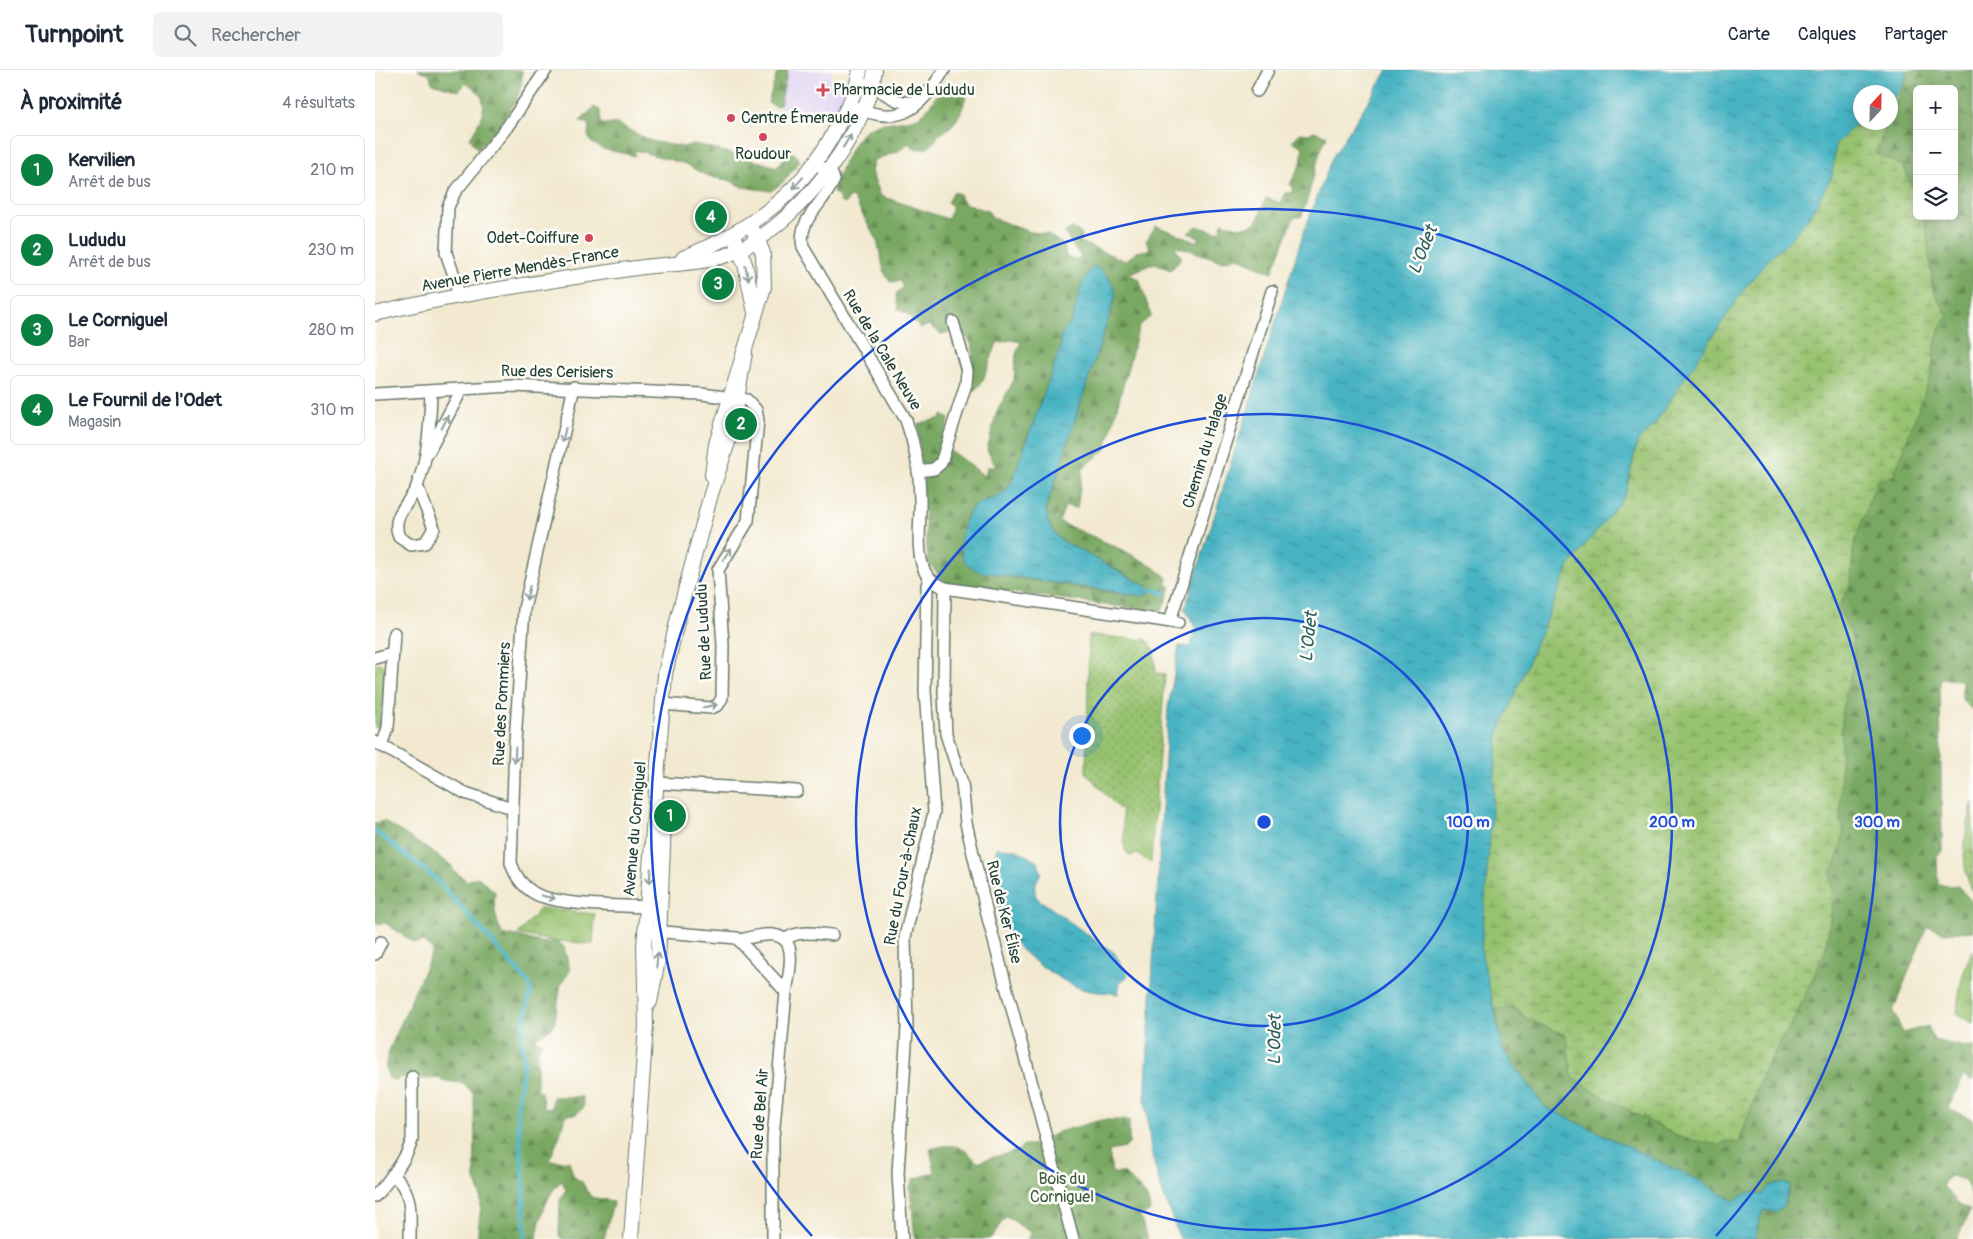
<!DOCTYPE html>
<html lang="fr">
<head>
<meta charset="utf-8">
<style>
  body { margin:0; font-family:Pangolin,sans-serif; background:#f2f2f3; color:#1f2937 }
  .controls { position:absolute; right:15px; top:15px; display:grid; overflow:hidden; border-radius:8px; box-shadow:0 2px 12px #0003 }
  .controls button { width:45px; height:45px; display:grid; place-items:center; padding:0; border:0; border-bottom:1px solid #e0e1e3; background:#fff; color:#1f2937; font:25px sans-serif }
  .compass { position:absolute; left:1478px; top:15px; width:45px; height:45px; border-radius:50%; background:#fff; box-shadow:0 2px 12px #0003; rotate:22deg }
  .you { position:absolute; left:706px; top:665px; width:18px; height:18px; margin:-12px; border:4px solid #fff; border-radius:50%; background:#1a73e8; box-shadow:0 0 0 8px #1a73e833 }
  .badge { display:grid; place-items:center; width:32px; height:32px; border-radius:50%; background:#0b8043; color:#fff; font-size:16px; font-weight:700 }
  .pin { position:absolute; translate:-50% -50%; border:2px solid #fff; box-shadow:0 1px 5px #0006 }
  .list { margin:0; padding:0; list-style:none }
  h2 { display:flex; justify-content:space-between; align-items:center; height:65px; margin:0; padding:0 20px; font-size:21px }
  h2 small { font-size:16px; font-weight:400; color:#747a83 }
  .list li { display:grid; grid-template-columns:32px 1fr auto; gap:15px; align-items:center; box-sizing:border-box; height:70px; margin:0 10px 10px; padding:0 10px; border:1px solid #e0e1e3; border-radius:8px }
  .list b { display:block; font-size:19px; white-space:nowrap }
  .list p { margin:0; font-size:16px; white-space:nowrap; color:#747a83 }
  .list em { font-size:16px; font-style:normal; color:#747a83 }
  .icon { flex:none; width:28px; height:28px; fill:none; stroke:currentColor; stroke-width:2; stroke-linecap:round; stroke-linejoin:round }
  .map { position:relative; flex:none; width:1598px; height:1169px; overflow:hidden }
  header { display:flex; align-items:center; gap:30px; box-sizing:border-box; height:70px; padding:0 25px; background:#fff; border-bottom:1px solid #e0e1e3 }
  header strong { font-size:24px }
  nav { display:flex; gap:28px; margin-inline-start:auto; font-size:18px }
  .search { width:350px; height:45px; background:#f2f2f3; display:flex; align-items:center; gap:12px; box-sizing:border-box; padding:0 18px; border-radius:8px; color:#747a83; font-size:19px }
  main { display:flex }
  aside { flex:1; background:#fff }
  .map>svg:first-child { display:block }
  .built { fill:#e1d4f4 }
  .grass { fill:url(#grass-dots); stroke:#5b8052 }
  .forest { fill:url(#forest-firs); stroke:#4c724b; fill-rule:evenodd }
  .wetland { fill:url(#wetland-marsh); stroke:#5b8052 }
  .park { fill:url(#park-tufts); stroke:#5b8052 }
  .water { fill:url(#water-ripples); stroke:#33787c }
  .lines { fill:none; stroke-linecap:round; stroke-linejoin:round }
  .stream { stroke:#47b3c3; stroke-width:4.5 }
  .minor-casing { stroke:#69796b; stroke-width:14 }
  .tertiary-casing { stroke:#69796b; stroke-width:16 }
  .minor { stroke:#fff; stroke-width:11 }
  .tertiary { stroke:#fff; stroke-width:14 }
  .oneway { stroke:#8f9e9a }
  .ring { fill:none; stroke:#1d4ed8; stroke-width:2.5 }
  .poi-dot { fill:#d1495b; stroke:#fdfcf7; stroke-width:2 }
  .labels { text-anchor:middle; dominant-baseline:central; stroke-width:5; stroke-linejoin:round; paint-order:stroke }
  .poi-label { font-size:16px; fill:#1f3d34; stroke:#fdfcf7; text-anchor:start }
  .street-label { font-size:16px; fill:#1f3d34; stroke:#fdfcf7 }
  .park-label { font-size:16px; fill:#3d5e43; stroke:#fdfcf7 }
  .water-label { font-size:18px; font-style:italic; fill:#2b605f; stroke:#fdfcf7 }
  .centre { fill:#1d4ed8; stroke:#fdfcf7; stroke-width:2.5 }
  .ring-label { font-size:15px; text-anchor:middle; font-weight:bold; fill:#1d4ed8; stroke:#fdfcf7; stroke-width:5; stroke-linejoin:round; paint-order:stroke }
</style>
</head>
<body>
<header>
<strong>Turnpoint</strong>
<div class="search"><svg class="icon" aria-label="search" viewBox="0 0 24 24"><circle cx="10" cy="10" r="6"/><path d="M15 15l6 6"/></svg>Rechercher</div>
<nav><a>Carte</a><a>Calques</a><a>Partager</a></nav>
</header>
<main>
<aside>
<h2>À proximité<small>4 résultats</small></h2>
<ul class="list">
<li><span class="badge">1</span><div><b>Kervilien</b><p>Arrêt de bus</p></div><em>210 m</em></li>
<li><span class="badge">2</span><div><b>Lududu</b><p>Arrêt de bus</p></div><em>230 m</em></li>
<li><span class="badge">3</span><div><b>Le Corniguel</b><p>Bar</p></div><em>280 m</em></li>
<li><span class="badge">4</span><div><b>Le Fournil de l'Odet</b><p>Magasin</p></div><em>310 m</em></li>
</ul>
</aside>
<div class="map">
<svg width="1598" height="1169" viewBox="0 0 1598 1169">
  <defs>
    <pattern id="grass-dots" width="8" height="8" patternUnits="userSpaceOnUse" patternTransform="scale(1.25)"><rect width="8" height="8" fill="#97c26f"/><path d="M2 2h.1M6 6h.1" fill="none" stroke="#7b9f5c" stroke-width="1.8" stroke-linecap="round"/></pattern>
    <pattern id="forest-firs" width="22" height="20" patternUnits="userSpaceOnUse" patternTransform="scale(1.25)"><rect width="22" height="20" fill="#79a862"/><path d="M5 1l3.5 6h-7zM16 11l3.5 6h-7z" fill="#638a52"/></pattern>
    <pattern id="wetland-marsh" width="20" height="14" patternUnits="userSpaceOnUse" patternTransform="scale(1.25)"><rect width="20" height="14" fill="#97c26f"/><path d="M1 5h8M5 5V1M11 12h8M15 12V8" fill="none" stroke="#7b9f5c"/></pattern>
    <pattern id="park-tufts" width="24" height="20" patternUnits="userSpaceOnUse" patternTransform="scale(1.25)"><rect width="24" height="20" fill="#97c26f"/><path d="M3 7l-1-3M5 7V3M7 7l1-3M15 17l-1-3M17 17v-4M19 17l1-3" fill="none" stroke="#7b9f5c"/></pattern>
    <pattern id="water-ripples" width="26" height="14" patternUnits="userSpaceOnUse" patternTransform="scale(1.25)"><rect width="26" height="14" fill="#47b3c3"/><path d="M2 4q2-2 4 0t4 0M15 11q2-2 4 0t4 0" fill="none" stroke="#3b939f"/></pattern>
  </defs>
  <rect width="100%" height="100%" fill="#fdfcf7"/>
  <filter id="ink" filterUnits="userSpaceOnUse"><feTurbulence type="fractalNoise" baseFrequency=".02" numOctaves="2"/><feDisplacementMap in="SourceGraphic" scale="10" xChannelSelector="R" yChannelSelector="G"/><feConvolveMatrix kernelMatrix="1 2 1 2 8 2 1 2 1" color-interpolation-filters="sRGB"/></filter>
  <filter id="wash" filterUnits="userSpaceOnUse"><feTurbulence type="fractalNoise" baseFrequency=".0096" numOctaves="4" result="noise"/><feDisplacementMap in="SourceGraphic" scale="20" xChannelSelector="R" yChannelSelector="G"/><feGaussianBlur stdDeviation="1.12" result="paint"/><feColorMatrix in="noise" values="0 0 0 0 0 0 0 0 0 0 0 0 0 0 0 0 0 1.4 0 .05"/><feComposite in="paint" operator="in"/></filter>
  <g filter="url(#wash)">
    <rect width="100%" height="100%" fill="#f2e9d0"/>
    <path class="built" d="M403,0h50l5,1 -3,9 17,4 -3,14 -13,22 -62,-16z"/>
    <g class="grass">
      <path d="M714,565l58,5 7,9 2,24 9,1 -14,189 -14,-9 -7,2 -5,-6 -3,-38 -36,-39z"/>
      <path d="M5,593l6,6 -6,57 -5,2v-64z"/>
    </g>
    <g class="forest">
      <path d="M42,0h105c3,31 -26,58 -44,80l-8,-12c13,-21 24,-40 -4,-55l-7,8 -27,-8 -3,-10z"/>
      <path d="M403,0h10l-8,35 -5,1 -7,-3z"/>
      <path d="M1532,0h66v489l-2,17 2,6v129l-11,-11v-20l-22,-1 2,172 -5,5 1,29 20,1 15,17v28l-28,2 -18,-7 -34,85 10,22 25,-7 6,14 36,8 3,-2v35l-10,-5 -15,33 25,10v79l-8,-18 -15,-4 -5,4 -2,6 15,17 12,7 -13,29h-202l4,-20 5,-9 12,2 12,-17h-26l-14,-3 -15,9 -31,-19 -157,-75 -42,-57 -8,-41 17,-3 16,13 38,16 6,41 25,17 84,45 78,-57 36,-64 30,-66 9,-54 -3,-12v-15l5,-6 5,-18 3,-18 -4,-7 2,-113 13,-52 -4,-22 -13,-27 13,-24 2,-33 8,-27 16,-42 54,-106 4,-30 5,-18 8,-11 -15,-26 -7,-62 -3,-12h31v-127h-37v109l-14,-32 -28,-12 13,-31 3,-1v-6l17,-42z"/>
      <path d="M577,13l14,12c-4,19 -10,31 -28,40 -5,14 -19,19 -30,8l-9,8 -25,9 -3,11 10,25 67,23 5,-13 -5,-3 5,-11 7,2v5l6,5 22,7 5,7 37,14 17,2 17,11 2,11 4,3h7l4,-3c-7,-6 -10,-16 -17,-23l8,-5 10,6 -2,8 45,19 12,-9 10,-2 3,-3 -4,-6 10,-15 42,16 1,-5 -11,-4 9,-7 18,6 7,-2 -1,-5 2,-3c9,5 26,8 34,-1 4,-6 6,-17 9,-23l14,5 5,-10h7l2,-4 -4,-5 11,-21 2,-16 -11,-6 8,-8 9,1 5,-3 13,5c-13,26 -15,55 -26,81h-7l-22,56 -34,-16 -16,4 -48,-16 8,13 -12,12 -15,-7 -27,11 11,5 12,37 -12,10 -33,123 -23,19 -6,40 -12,-2 -6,16c25,11 93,38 109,57l-1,5 4,3 -9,24 -67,-7 -2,-12 1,11 -139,-18 -10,-2 -17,-21 -10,-138 23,-6 1,-3 7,4 -6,25c13,13 28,20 42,33l2,-10h9l-9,-17 10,-39 17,-31 2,-26 5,-12 -10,-2 -14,3 -14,37 -8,11 -4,-4 2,-35 -2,-9 -16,-20 -6,9 -8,2 -12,-9 -8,3c-11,-7 -7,-12 -23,-19l-2,-15 7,-7 -3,-6 -10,1 -6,-10 -7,-32 -24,-42 -3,-1 -5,7 -5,-2 -2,-7 -5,-2c4,-17 21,-59 38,-66 15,-7 34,-4 49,-11 10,-5 14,-25 32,-33zM717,196c13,4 21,16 24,29l-70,213c1,15 4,22 15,32l92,49 -18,7 -135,-21 -35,-57 8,-11 30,-12 9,-14 49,-134 -1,-11 12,-15 10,-37z"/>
      <path d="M219,37l6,3 1,14h16l34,17 32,6 9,-3 12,2 73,21 12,-14h5l6,8 -17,21 -12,9 -29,-4 -13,-7 -14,-2 -14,-5 -15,-9 -51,-14v6l-32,-7 -11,-6 -4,-7 1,-12 -9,-3z"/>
      <path d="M9,751c23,15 46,29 68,45l1,4 14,11 11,-4 17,15c-2,15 1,32 9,44 16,-5 34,13 53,4l7,7 6,24 -9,13 -7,42 -20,13 8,4 -5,8v37l4,4 3,16 7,1 2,-12h29l2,10 -8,7 -11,1 -5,20 -11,26h20l5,16 8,5 9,15 21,4 2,5 -3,4 -7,29h-42l-3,-4 1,-35 6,-10 -4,-9c-14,9 -24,42 -25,58h-59c-1,-24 9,-36 -3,-59l-1,-86 -11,-11 -21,-2 -3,-3 -20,1 -9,4 -2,-5 -7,-1 -5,4 -7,-3c-6,-12 -2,-20 2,-32l42,-96 -10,-8 -8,1 -30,-20 -10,1v-101z"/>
      <path d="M726,1050h28v24l-4,4 -16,3 3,22h12c12,14 25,18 26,38l-10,6 8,22h-121l5,-6c-11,-5 -16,-13 -27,-16l-13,20 -4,2h-73l-5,-52 4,-8 21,-7 -5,-23c23,-6 31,-5 47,13l42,-12 3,-4 15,-2 21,-12z"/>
    </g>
    <path class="wetland" d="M1532,0l1,4 -17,42v-24h-30v30l27,1 -13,31 28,12 14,32v18h6l3,12 7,62 15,26 -8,11 -5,18 -4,30 -37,100 -17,6 -16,42 -8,27 -2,33 -13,24 13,27 4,22 -13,53 -2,112 4,7 -3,18 -5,18 -5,6v15l3,12 -9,54 -30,66 -32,55 -24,71 -15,-2 -4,4 -39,-7 -84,-45 -25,-17 -6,-41 -38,-16 -16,-13 -17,3 8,41 42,57 157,75 31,19 15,-9 14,3 7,-9 15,-4 6,4c-2,11 -6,18 -14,26l-12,-2 -5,9 -4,20h-445l169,-973z"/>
    <g class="park">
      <path d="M1598,733v89c-15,-29 -8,-58 0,-89z"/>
      <path d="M166,838l54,6 -2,30 -47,-4 -28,-6z"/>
      <path d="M1598,880v73l-16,-8c1,-23 5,-45 16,-65z"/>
    </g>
    <g class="water">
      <path d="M1013,0h519l-4,15 -12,17v-10h-30l1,31h-5l-21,21 -4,32 -23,41 -24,28 -11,8 -29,35 -94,141 -13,11 -13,55 -56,71 -71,168 -17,216 22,100 42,57 157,75 31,19 15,-9 14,3 7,-9 15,-4 6,4 -7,20 -7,6 -12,-2 -5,9 -4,20h-575l-20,-53 -9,-35 -6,-51 23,-392 11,-62 12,1 4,-20 -10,-18 118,-375 29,-76z"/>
      <path d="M717,196c13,4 21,16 24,29l-70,213c1,15 4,22 15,32l92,50 -9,6 -162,-24c-6,-2 -12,-4 -16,-9 -10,-14 -5,-43 7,-55 15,-14 24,-1 39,-27l49,-134 -1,-11 12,-15 10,-37z"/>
      <path d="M622,778l18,1 23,13 3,11c-5,9 -9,16 -4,25l62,45 15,9 14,23 -4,5 -4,1 -2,13c-9,-2 -18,-1 -27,-3 -14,-2 -29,-11 -41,-19 -34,-22 -50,-40 -54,-83 -2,-14 -5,-28 1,-41z"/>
    </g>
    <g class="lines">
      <g class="stream">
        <path d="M778,520l12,3"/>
        <path d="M0,761l60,47 93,104 3,8 -7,30 -2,22 2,21 -7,44 6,69 2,63"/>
      </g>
    </g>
  </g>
  <g filter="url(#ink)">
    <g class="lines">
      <g class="minor-casing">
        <g id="minor">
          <path d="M488,13c23,6 29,24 55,18"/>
          <path d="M882,21l11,-21"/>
          <path d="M474,34c47,24 69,9 95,-34"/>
          <path d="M438,94c10,4 19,5 21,16 -10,24 -37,39 -31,67l103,173c9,25 14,52 14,79 1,22 -5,52 5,73 4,8 12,12 20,16l233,35"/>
          <path d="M83,226l-3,-18 -9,-25 2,-46 7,-15 52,-65 39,-57"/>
          <path d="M199,317l-50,222 -9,133 -4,121c4,13 11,23 23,30 22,13 93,13 121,14"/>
          <path d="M0,324l137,-8 190,8 45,6 9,10 2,10 -10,101 -30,49 5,75 -1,53 -4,7 -7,3 -49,-4"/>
          <path d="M54,381l33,-62"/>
          <path d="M543,401l16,-2 7,-6 25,-79 1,-13 -14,-49"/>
          <path d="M42,416l17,42 -9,15 -14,2 -12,-8c-9,-22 11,-33 18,-51 12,-31 13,-62 14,-95"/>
          <path d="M570,518l-1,105 2,41 16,49 4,40 22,95 85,321"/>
          <path d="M795,551l102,-330"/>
          <path d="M0,588l17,-5"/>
          <path d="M0,672l90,51 47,15"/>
          <path d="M7,676l6,-18 6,-95"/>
          <path d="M282,713l140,8"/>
          <path d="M277,861l85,7 49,54 -13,146v101"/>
          <path d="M366,870c56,-17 53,9 45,52"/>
          <path d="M410,870c12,-11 32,-6 47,-5"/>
          <path d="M0,884l6,-12"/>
          <path d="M17,1105c22,15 18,40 18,64"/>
          <path d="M0,1126c15,-17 31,-35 37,-56v-63"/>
          <path d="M527,1169l-4,-66 9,-145 -2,-91 29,-125 -9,-121 2,-106 3,-6"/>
        </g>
      </g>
      <g class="tertiary-casing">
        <g id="tertiary">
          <path d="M361,172l9,22 10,49"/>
          <path d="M308,188c68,-28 120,-65 154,-131 10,-18 20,-36 23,-57"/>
          <path d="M0,244c86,-21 174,-33 261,-46 30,-5 65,-3 94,-14 64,-26 135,-116 145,-184"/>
          <path d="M337,405l4,-31 48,-157 -1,-34 -9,-21"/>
          <path d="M275,932l8,-42 6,-136"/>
          <path d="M256,1169l15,-214 -2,-79 21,-272 14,-61 32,-119 20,-61 14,-80"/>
        </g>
      </g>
      <use href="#minor" class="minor"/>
      <use href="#tertiary" class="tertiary"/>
    </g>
    <defs><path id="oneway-shaft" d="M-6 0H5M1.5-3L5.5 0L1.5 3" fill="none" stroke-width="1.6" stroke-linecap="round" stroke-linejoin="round" transform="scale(1.25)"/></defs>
    <g class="oneway">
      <use href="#oneway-shaft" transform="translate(472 71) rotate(-58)"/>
      <use href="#oneway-shaft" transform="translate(423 113) rotate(131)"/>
      <use href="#oneway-shaft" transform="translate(372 203) rotate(77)"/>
      <use href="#oneway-shaft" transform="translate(70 352) rotate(-63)"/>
      <use href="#oneway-shaft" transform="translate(189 365) rotate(103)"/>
      <use href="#oneway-shaft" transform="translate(352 484) rotate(-55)"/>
      <use href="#oneway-shaft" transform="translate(153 523) rotate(103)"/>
      <use href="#oneway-shaft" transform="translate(335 636) rotate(-11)"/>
      <use href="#oneway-shaft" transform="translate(140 685) rotate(93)"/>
      <use href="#oneway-shaft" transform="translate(275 806) rotate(96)"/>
      <use href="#oneway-shaft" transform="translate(173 827) rotate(12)"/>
      <use href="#oneway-shaft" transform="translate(282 890) rotate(-85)"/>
    </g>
  </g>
  <g class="ring">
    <circle cx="889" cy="752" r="204"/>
    <circle cx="889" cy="752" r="408"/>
    <path d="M437 1166A613 613 0 1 1 1341 1166"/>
  </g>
  <g class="poi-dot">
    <path d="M445.5 12.5h5v5h5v5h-5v5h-5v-5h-5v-5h5z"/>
    <circle cx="356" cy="48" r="5"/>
    <circle cx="388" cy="67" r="5"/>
    <circle cx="214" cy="168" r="5"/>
  </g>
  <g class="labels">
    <g class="poi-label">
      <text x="458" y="20">Pharmacie de Lududu</text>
      <text x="366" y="48">Centre Émeraude</text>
      <text x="388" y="84" text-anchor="middle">Roudour</text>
      <text x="204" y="168" text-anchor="end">Odet-Coiffure</text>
    </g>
    <g class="street-label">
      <text transform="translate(145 199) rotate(-10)">Avenue Pierre Mendès-France</text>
      <text transform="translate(507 280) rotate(59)">Rue de la Cale Neuve</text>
      <text transform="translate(182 302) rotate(1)">Rue des Cerisiers</text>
      <text transform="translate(830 381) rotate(-73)">Chemin du Halage</text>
      <text transform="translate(329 562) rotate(-93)">Rue de Lududu</text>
      <text transform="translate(127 634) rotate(-87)">Rue des Pommiers</text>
      <text transform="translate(260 759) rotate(-85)">Avenue du Corniguel</text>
      <text transform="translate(528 806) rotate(-79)">Rue du Four-à-Chaux</text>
      <text transform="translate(629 842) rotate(76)">Rue de Ker Élise</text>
      <text transform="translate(385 1044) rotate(-86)">Rue de Bel Air</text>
    </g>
    <g class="park-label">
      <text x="687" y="1109">Bois du<tspan x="687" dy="18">Corniguel</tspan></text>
    </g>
    <g class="water-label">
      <text transform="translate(1048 180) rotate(-68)">L'Odet</text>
      <text transform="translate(934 567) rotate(-84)">L'Odet</text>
      <text transform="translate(900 970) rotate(-89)">L'Odet</text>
    </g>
  </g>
  <circle cx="889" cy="752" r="8" class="centre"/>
  <g class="ring-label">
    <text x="1093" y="757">100 m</text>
    <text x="1297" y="757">200 m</text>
    <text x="1502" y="757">300 m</text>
  </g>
</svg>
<div class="controls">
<button>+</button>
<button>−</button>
<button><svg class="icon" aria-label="layers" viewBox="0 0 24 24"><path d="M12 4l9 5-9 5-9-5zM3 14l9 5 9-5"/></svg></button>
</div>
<svg class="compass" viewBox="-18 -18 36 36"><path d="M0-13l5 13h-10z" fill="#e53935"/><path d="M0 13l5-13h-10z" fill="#747a83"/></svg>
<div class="you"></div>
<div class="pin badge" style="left:295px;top:746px">1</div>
<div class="pin badge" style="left:366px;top:354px">2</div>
<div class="pin badge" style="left:343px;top:214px">3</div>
<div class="pin badge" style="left:336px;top:147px">4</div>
</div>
</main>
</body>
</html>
